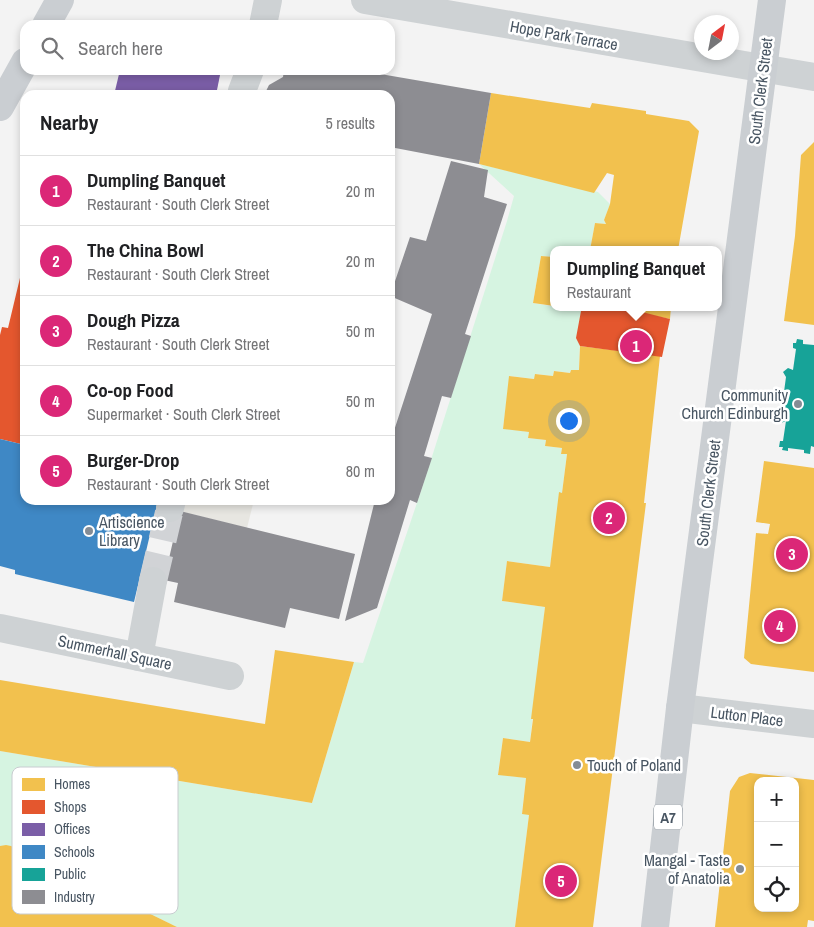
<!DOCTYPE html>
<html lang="en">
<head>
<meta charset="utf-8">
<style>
  body { margin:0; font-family:"Archivo Narrow",sans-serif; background:#f6f6f6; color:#202124 }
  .controls { position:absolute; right:15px; bottom:15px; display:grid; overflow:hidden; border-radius:10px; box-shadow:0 2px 8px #0003 }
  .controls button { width:45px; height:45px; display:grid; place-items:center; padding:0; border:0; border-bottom:1px solid #e0e0e0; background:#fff; color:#202124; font:25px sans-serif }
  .compass { position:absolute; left:694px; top:15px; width:45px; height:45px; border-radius:50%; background:#fff; box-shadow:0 2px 8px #0003; rotate:32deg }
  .you { position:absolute; left:568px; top:420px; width:18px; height:18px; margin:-12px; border:4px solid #fff; border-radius:50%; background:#1a73e8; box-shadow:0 0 0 8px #1a73e833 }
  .badge { display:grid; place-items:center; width:32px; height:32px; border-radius:50%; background:#db2777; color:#fff; font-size:16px; font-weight:700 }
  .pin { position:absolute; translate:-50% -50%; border:2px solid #fff; box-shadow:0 1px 5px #0006 }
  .popup { position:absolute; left:550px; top:246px; width:172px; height:65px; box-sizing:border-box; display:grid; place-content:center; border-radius:10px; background:#fff; filter:drop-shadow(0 1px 4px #0005); font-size:16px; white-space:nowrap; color:#757577 }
  .popup b { font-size:19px; color:#202124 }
  .popup::after { content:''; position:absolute; left:50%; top:100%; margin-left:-10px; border:10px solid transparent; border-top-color:#fff }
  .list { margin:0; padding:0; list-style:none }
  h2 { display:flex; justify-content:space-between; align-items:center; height:65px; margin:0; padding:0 20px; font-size:21px }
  h2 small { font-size:16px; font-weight:400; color:#757577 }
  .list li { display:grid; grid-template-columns:32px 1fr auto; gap:15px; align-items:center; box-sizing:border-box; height:70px; padding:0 20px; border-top:1px solid #e0e0e0 }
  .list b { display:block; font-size:19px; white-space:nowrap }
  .list p { margin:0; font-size:16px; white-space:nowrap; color:#757577 }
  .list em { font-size:16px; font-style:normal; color:#757577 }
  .icon { flex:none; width:28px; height:28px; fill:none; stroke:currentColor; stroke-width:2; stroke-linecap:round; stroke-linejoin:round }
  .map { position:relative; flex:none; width:814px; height:927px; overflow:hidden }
  .search { position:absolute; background:#fff; box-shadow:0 2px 8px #0003; left:20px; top:20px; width:375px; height:55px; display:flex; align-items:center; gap:12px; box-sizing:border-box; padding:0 18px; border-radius:15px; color:#757577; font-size:19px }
  .panel { position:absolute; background:#fff; box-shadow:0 2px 8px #0003; left:20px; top:90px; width:375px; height:415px; border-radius:15px }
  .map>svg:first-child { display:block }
  .commercial { fill:#e7e6e1 }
  .green { fill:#d6f4e1 }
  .homes { fill:#f2c14e; fill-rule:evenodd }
  .shops { fill:#e4572e }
  .offices { fill:#7b5ea7 }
  .schools { fill:#3f88c5 }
  .public { fill:#17a398 }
  .industry { fill:#8d8d92 }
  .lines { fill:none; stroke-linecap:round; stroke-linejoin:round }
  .minor-tunnel { stroke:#d1d3d6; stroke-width:28; stroke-dasharray:28 14; stroke-linecap:butt }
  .minor { stroke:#ced2d4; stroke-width:28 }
  .major { stroke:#caced2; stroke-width:28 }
  .poi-dot { fill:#848c95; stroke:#fff; stroke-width:2 }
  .labels { text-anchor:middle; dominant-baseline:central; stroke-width:5; stroke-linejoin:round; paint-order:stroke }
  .shield { fill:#fff; stroke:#7f8891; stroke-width:1 }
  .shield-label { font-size:15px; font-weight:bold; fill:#485562 }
  .street-label { font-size:16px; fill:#485562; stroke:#fff }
  .poi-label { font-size:16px; fill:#485562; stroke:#fff; text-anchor:end }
  .key { fill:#fff; stroke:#c8ccd0; stroke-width:1 }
  .key-label { font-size:14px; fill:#485562 }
</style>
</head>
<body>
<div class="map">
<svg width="814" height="927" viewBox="0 0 814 927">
  <rect width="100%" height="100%" fill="#f3f3f3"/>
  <path class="commercial" d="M136,500h118l-7,28z"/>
  <path class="green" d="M479,164l119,28 12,12 -6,16 2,4 -11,-1 -5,27h-36l-1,7 -12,-1 -8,47 48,8 -2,59h-8l-1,3 -16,-2 -1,5 -17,-2 -2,5 -24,-3 -7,52 26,4 -1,6 18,2 -1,6 17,2 -1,6h6l-5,39h-2l-10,74 -43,-6 -5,40 43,6 -15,135 -27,-4 -5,36 28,4 -4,35 7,2 -14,112h-338l-164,-79 -13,-2v-95l312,52 42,-141 9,1 59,-175 85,-267 7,-25z"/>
  <g class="homes">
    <path d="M491,93l99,15 2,-5 54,8v3l43,7 10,10 -21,119h-88l5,-27 11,1 -2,-4 6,-16 4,-29 -7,-2 -13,20 -115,-29z"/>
    <path d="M814,142v183l-30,-4 11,-85 6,-81z"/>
    <path d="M541,256l13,1v49l-21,-3z"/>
    <path d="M622,307h49l-1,12 -39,-8z"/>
    <path d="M580,346l80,10 -16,147h2l-53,424h-78l14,-112 -7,-1 4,-36 -28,-3 5,-37 27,4 3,-23h-2l14,-112 -43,-6 5,-40 43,6 9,-75 3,1 5,-39h-6l1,-6 -17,-2 1,-6 -18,-2 1,-6 -26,-3 6,-53 25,3 1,-5 18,2 1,-5 16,2 1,-3h8z"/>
    <path d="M764,461l50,7v204l-63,-8 -7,-6 12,-125 12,1 2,-10 -14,-2z"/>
    <path d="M275,650l79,12 -42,141 -312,-52v-71l265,44z"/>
    <path d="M750,773l64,7v141l-6,-1 -1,7h-92l15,-136 9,-14zM758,781h37v127h-37z"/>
    <path d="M6,845l5,1 166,81h-177v-81z"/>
  </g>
  <g class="shops">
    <path d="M25,257v188l-25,-6v-104l2,-8 6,1z"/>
    <path d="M574,307h48l48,12 -8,38 -82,-11 -4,-8 5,-27 -8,-2z"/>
  </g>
  <path class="offices" d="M120,70h101l-5,25h-102z"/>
  <path class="schools" d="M0,439l25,6v55h111l21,5 -23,97 -119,-28v-4l-15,-4z"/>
  <path class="public" d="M797,339l6,1v4l11,1v102l-3,-1 -1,8 -6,-1v-3l-16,-2v3l-6,-1 1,-3h-4l1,-6h3l3,-20 -5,2 -3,-5 3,-4 5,-37 -3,-5 5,-4 5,2 3,-21 -3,-1v-5h3z"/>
  <g class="industry">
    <path d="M284,70h73l134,23 -12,71 -89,-17v-52h-126l5,-10 14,-8z"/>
    <path d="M451,161l37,9 -4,27 23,7 -42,130 6,2 -20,62 -9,-2 -18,60 8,2 -15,45 -7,-3 -33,108 -32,13 30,-121h15v-57l42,-129 -42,-18 20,-59 16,4z"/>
    <path d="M180,511l175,43 -16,65 -49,-11 -5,20 -111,-26 4,-19 -14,-3z"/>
  </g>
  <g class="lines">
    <path class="minor-tunnel" d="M153,581l17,-73"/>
    <g class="minor">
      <path d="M365,0l449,77"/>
      <path d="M263,25l5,-25"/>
      <path d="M242,91l8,-21"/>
      <path d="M170,508l2,-8"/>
      <path d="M0,628l230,48"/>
      <path d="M139,657l14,-76"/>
      <path d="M680,708l134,16"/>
    </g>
    <g class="major">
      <path d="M46,25l14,-25"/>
      <path d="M0,107l25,-45"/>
      <path d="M655,927l25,-219 92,-708"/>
    </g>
  </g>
  <g class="poi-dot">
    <circle cx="798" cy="404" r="5"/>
    <circle cx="89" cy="531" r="5"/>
    <circle cx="577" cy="765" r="5"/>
    <circle cx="740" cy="869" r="5"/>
  </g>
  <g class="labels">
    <rect class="shield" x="654" y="804.5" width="28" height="25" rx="4"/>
    <g class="shield-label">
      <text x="668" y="817">A7</text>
    </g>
    <g class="street-label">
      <text transform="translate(564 35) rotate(10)">Hope Park Terrace</text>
      <text transform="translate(760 91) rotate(-83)">South Clerk Street</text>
      <text transform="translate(708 493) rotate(-83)">South Clerk Street</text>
      <text transform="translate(115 652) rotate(12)">Summerhall Square</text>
      <text transform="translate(747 716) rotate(7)">Lutton Place</text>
    </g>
    <g class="poi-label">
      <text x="788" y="395">Community<tspan x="788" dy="18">Church Edinburgh</tspan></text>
      <text x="99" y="522" text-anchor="start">Artiscience<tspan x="99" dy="18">Library</tspan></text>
      <text x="587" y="765" text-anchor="start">Touch of Poland</text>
      <text x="730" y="860">Mangal - Taste<tspan x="730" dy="18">of Anatolia</tspan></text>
    </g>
  </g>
  <rect x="12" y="767" width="166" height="147" rx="8" class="key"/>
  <rect x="22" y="778" width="23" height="13" fill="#f2c14e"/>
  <rect x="22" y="800" width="23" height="14" fill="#e4572e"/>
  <rect x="22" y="823" width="23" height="13" fill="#7b5ea7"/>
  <rect x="22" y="845" width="23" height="14" fill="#3f88c5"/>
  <rect x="22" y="868" width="23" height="13" fill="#17a398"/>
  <rect x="22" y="890" width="23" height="14" fill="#8d8d92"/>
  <g class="key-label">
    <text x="54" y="789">Homes</text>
    <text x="54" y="812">Shops</text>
    <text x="54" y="834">Offices</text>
    <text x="54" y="857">Schools</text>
    <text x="54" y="879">Public</text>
    <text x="54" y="902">Industry</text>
  </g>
</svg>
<div class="controls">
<button>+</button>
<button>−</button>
<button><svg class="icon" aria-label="locate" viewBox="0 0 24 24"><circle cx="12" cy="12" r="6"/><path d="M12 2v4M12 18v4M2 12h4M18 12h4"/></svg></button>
</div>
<svg class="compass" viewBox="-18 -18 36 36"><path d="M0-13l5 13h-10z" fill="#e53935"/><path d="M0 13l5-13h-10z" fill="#757577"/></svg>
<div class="you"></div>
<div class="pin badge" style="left:636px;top:346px">1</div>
<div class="popup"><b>Dumpling Banquet</b>Restaurant</div>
<div class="pin badge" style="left:609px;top:518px">2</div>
<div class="pin badge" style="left:792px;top:554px">3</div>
<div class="pin badge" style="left:780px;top:626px">4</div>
<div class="pin badge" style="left:561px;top:881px">5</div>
<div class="search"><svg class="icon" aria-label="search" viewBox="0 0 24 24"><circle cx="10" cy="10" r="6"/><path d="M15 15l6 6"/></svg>Search here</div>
<section class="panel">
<h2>Nearby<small>5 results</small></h2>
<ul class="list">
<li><span class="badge">1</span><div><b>Dumpling Banquet</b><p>Restaurant · South Clerk Street</p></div><em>20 m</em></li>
<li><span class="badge">2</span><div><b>The China Bowl</b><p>Restaurant · South Clerk Street</p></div><em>20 m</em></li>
<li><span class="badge">3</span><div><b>Dough Pizza</b><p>Restaurant · South Clerk Street</p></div><em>50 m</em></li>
<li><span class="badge">4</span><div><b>Co-op Food</b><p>Supermarket · South Clerk Street</p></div><em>50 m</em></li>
<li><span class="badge">5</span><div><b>Burger-Drop</b><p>Restaurant · South Clerk Street</p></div><em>80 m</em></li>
</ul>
</section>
</div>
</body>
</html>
